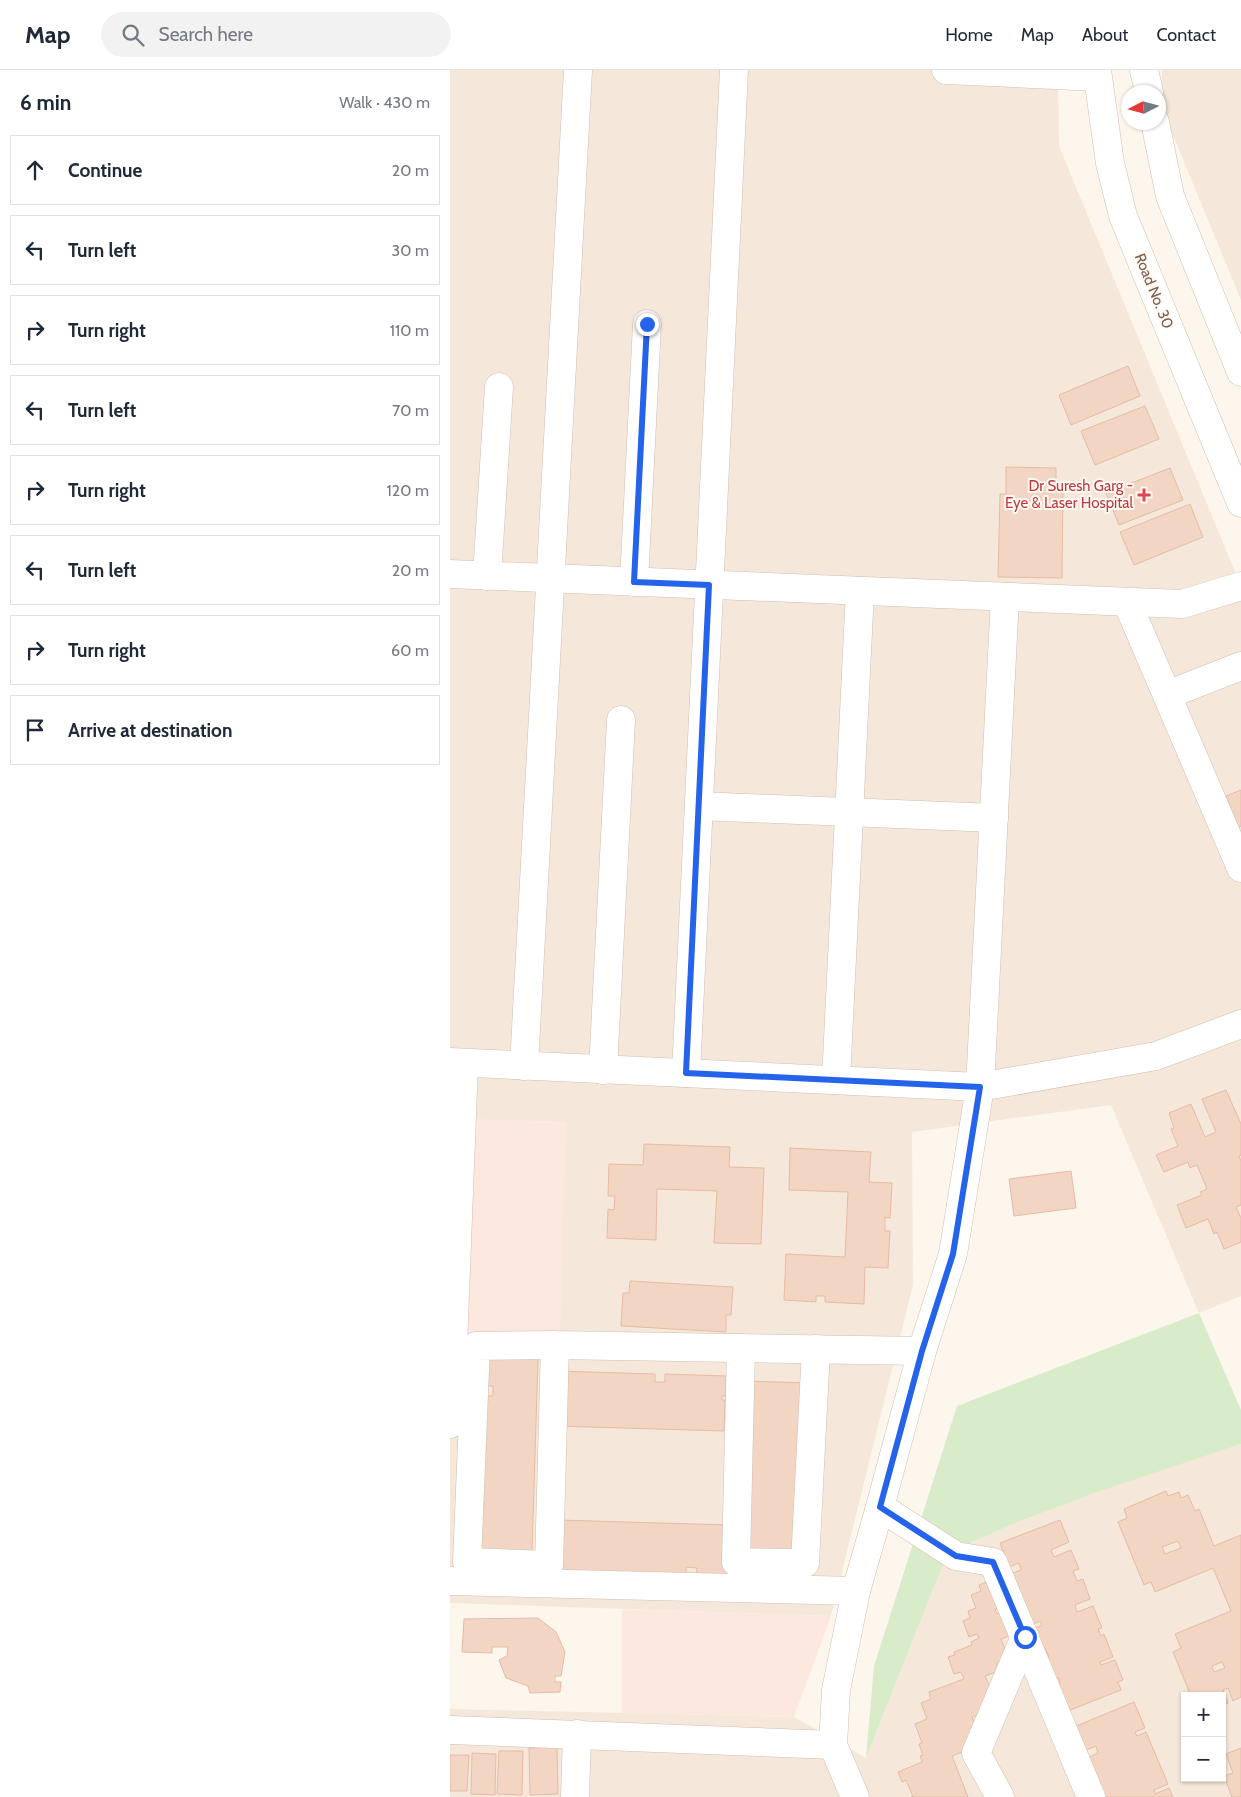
<!DOCTYPE html>
<html lang="en">
<head>
<meta charset="utf-8">
<style>
  body { margin:0; font-family:Cabin,sans-serif; background:#f2f2f3; color:#1f2937 }
  .controls { position:absolute; right:15px; bottom:15px; display:grid; overflow:hidden; border-radius:0px; box-shadow:0 1px 4px #0004 }
  .controls button { width:45px; height:45px; display:grid; place-items:center; padding:0; border:0; border-bottom:1px solid #e0e1e3; background:#fff; color:#1f2937; font:25px sans-serif }
  .compass { position:absolute; left:671px; top:15px; width:45px; height:45px; border-radius:50%; background:#fff; box-shadow:0 1px 4px #0004; rotate:264deg }
  .stop { position:absolute; width:15px; height:15px; margin:-11px; border:4px solid #2563eb; border-radius:50%; background:#fff }
  .stop.end { background:#2563eb; border-color:#fff; box-shadow:0 1px 5px #0008 }
  .list { margin:0; padding:0; list-style:none }
  h2 { display:flex; justify-content:space-between; align-items:center; height:65px; margin:0; padding:0 20px; font-size:21px }
  h2 small { font-size:16px; font-weight:400; color:#747a83 }
  .list li { display:grid; grid-template-columns:32px 1fr auto; gap:15px; align-items:center; box-sizing:border-box; height:70px; margin:0 10px 10px; padding:0 10px; border:1px solid #e0e1e3; border-radius:0px }
  .list b { display:block; font-size:19px; white-space:nowrap }
  .list em { font-size:16px; font-style:normal; color:#747a83 }
  .icon { flex:none; width:28px; height:28px; fill:none; stroke:currentColor; stroke-width:2; stroke-linecap:round; stroke-linejoin:round }
  .map { position:relative; flex:none; width:791px; height:1727px; overflow:hidden }
  header { display:flex; align-items:center; gap:30px; box-sizing:border-box; height:70px; padding:0 25px; background:#fff; border-bottom:1px solid #e0e1e3 }
  header strong { font-size:24px }
  nav { display:flex; gap:28px; margin-inline-start:auto; font-size:18px }
  .search { width:350px; height:45px; background:#f2f2f3; display:flex; align-items:center; gap:12px; box-sizing:border-box; padding:0 18px; border-radius:28px; color:#747a83; font-size:19px }
  main { display:flex }
  aside { flex:1; background:#fff }
  .map>svg:first-child { display:block }
  .residential { fill:#f5e8da; fill-rule:evenodd }
  .commercial { fill:#fde8e0 }
  .green { fill:#d8ecc9 }
  .building { fill:#f3d5c3; stroke:#e6bba3; fill-rule:evenodd }
  .lines { fill:none; stroke-linecap:round; stroke-linejoin:round }
  .minor-casing { stroke:#d1beb0; stroke-width:29 }
  .minor { stroke:#fff; stroke-width:28 }
  .route { stroke:#2563eb; stroke-width:6 }
  .health-dot { fill:#e0444e; stroke:#fffaf3; stroke-width:2 }
  .labels { text-anchor:middle; dominant-baseline:central; stroke-width:4; stroke-linejoin:round; paint-order:stroke }
  .street-label { font-size:15px; fill:#7a5c4d; stroke:#fffaf3 }
  .health-label { font-size:15px; fill:#be3a42; stroke:#fffaf3; text-anchor:end }
</style>
</head>
<body>
<header>
<strong>Map</strong>
<div class="search"><svg class="icon" aria-label="search" viewBox="0 0 24 24"><circle cx="10" cy="10" r="6"/><path d="M15 15l6 6"/></svg>Search here</div>
<nav><a>Home</a><a>Map</a><a>About</a><a>Contact</a></nav>
</header>
<main>
<aside>
<h2>6 min<small>Walk · 430 m</small></h2>
<ul class="list">
<li><svg class="icon" aria-label="ahead" viewBox="0 0 24 24"><path d="M12 20V5M6 11l6-6 6 6"/></svg><div><b>Continue</b></div><em>20 m</em></li>
<li><svg class="icon" aria-label="left" viewBox="0 0 24 24"><path d="M17 20v-9H6M10 6l-5 5 5 5"/></svg><div><b>Turn left</b></div><em>30 m</em></li>
<li><svg class="icon" aria-label="right" viewBox="0 0 24 24"><path d="M7 20v-9h11M14 6l5 5-5 5"/></svg><div><b>Turn right</b></div><em>110 m</em></li>
<li><svg class="icon" aria-label="left" viewBox="0 0 24 24"><path d="M17 20v-9H6M10 6l-5 5 5 5"/></svg><div><b>Turn left</b></div><em>70 m</em></li>
<li><svg class="icon" aria-label="right" viewBox="0 0 24 24"><path d="M7 20v-9h11M14 6l5 5-5 5"/></svg><div><b>Turn right</b></div><em>120 m</em></li>
<li><svg class="icon" aria-label="left" viewBox="0 0 24 24"><path d="M17 20v-9H6M10 6l-5 5 5 5"/></svg><div><b>Turn left</b></div><em>20 m</em></li>
<li><svg class="icon" aria-label="right" viewBox="0 0 24 24"><path d="M7 20v-9h11M14 6l5 5-5 5"/></svg><div><b>Turn right</b></div><em>60 m</em></li>
<li><svg class="icon" aria-label="arrive" viewBox="0 0 24 24"><path d="M6 21V4h12l-3 4 3 4H6"/></svg><div><b>Arrive at destination</b></div></li>
</ul>
</aside>
<div class="map">
<svg width="791" height="1727" viewBox="0 0 791 1727">
  <rect width="100%" height="100%" fill="#fdf6ec"/>
  <g class="residential">
    <path d="M0,0h608l1,76 182,440v710l-42,17 -88,-208 -199,27 1,153 -82,331 -381,-13v-261l115,-220 -115,-3z"/>
    <path d="M712,0h79v230l-80,-194z"/>
    <path d="M791,1374v353h-791v-88l344,8 72,41 82,-206 75,-32 69,-26zM735,1626h37v82h-37z"/>
  </g>
  <g class="commercial">
    <path d="M0,1049l116,3 -6,222 -110,-2z"/>
    <path d="M172,1539l209,7 -37,101 -172,-4z"/>
  </g>
  <path class="green" d="M749,1243l42,97v34l-149,50 -69,26 -75,32 -82,206 8,-92 83,-260z"/>
  <g class="building">
    <path d="M678,296l12,30 -69,29 -12,-30z"/>
    <path d="M695,336l14,33 -64,26 -14,-34z"/>
    <path d="M556,397l50,1v20h7l-1,90 -64,-1 2,-83h6z"/>
    <path d="M720,398l13,32 -64,25 -13,-32z"/>
    <path d="M740,434l13,33 -69,28 -14,-33z"/>
    <path d="M791,720v36l-3,2 -12,-32z"/>
    <path d="M776,1020l15,34v31l-2,1 2,5v44l-5,2 5,11v24l-17,7 -7,-17 -3,2 -6,-15 -22,9 -9,-23 25,-10 -2,-3 7,-3 -10,-24 -7,3 -2,-6 -24,10 -8,-17 22,-9 -7,-17 3,-1 -5,-15 22,-9 14,33 11,-5 -14,-33z"/>
    <path d="M194,1074l86,3 -1,20 35,1 -3,76 -47,-1 3,-52 -60,-2 -1,51 -49,-2 1,-29 6,1 1,-14h-7l1,-32 34,1z"/>
    <path d="M340,1078l81,4 -2,30 23,1 -2,35 -5,-1v14h5l-2,37 -23,-1 -1,37 -39,-2v-6h-9v6l-32,-2 2,-46 59,3 3,-65 -59,-2z"/>
    <path d="M621,1101l5,37 -62,8 -5,-37z"/>
    <path d="M180,1211l103,6 -2,28h-5v17l-105,-6 2,-33h6z"/>
    <path d="M31,1288l57,1 -6,193 -56,-2 1,-42h7v-6h-7l2,-51h7v-6h-7l1,-49h13v-10h-12z"/>
    <path d="M106,1301l99,3v8h10v-8l61,2v20h-4v4h3l-1,31 -170,-5z"/>
    <path d="M295,1311l64,2 -5,167 -63,-2z"/>
    <path d="M716,1421l2,5 11,-4 2,6 7,-3 7,16 4,-2 15,37 27,-11v162l-8,4 -5,-13 -5,2 5,13 -6,3v-10h-31l-18,-44 8,-4 -6,-14 56,-23 -18,-43 -58,24 -4,-10 -7,3 -26,-63 9,-4 -3,-9zM728,1471l3,7 -16,6 -3,-7zM772,1592l3,6 -11,4 -2,-6z"/>
    <path d="M108,1450l171,5 -2,58 -31,-1 1,-14 -11,-1v15l-129,-4z"/>
    <path d="M610,1450l9,22 -18,8 3,7 17,-7 8,19 -6,2 4,10 6,-2 7,20 -15,6 2,7 16,-6 9,22 -4,1 3,7 3,-2 9,23 -13,5 1,3 14,-5 8,20 -5,2 3,8 -56,22 -10,-27 5,-3 -1,-4 -6,2 -8,-21 4,-2 -5,-11 -4,2 -7,-19 9,-4 -2,-4 -9,4 -7,-24 -3,-8 -2,1 -8,-20 10,-4 -2,-7 -10,4 -9,-24z"/>
    <path d="M543,1509l11,27 -9,3 2,5 9,-3 8,23 -13,5 8,20 -13,4 3,8 -14,5 10,24 -7,11 -16,6 7,20 -9,12 -18,7 16,41h-57h2l-7,-17 -4,2 -4,-10 24,-10 -2,-6 3,-1 -4,-11 3,-1 -7,-19 12,-5 -6,-16 10,-4 -2,-7 35,-13 -3,-7 -7,2 -6,-17 7,-2 -1,-3 18,-7 -1,-3 8,-4 -2,-4 -8,3 -6,-16 7,-3 -2,-7 8,-3 -5,-13 10,-4 -2,-6z"/>
    <path d="M88,1548l18,14 9,20 -4,24h-6v6h6l-1,10 -30,1 -2,-7 -22,-8 -7,-18 8,-4 1,-9h-16v6l-30,-1 2,-33z"/>
    <path d="M684,1632l11,26 -10,4 2,4 9,-4 22,52 -14,6 1,4 14,-6 4,9h-71l-15,-39 11,-5 -2,-7 -12,5 -10,-24z"/>
    <path d="M107,1677l1,47 -28,1 -1,-47z"/>
    <path d="M791,1678v49h-9l-8,-21 9,-3 -7,-19z"/>
    <path d="M49,1681h24l-1,44 -25,-1z"/>
    <path d="M22,1683l24,1 -1,41 -24,-1z"/>
    <path d="M0,1685h19l-2,36h-17z"/>
  </g>
  <g class="lines">
    <g class="minor-casing">
      <g id="minor">
        <path d="M496,0l151,7"/>
        <path d="M647,0l13,93 13,53 118,287"/>
        <path d="M694,0l5,22"/>
        <path d="M705,52l15,74 71,176"/>
        <path d="M0,504l732,30 59,-18"/>
        <path d="M37,506l12,-189"/>
        <path d="M184,512l13,-258"/>
        <path d="M677,532l114,266"/>
        <path d="M717,625l74,-29"/>
        <path d="M249,736l295,12"/>
        <path d="M0,992l530,25 25,-490"/>
        <path d="M74,996l54,-996"/>
        <path d="M153,1000l18,-350"/>
        <path d="M236,1003l48,-1003"/>
        <path d="M386,1010l24,-489"/>
        <path d="M105,1275l-6,220 -82,-3 9,-216 79,-1 367,6"/>
        <path d="M291,1278l-5,214 69,1 11,-214"/>
        <path d="M0,1354l14,-361"/>
        <path d="M430,1437l76,49 37,6 98,235"/>
        <path d="M0,1511l406,10"/>
        <path d="M0,1660l383,15"/>
        <path d="M125,1727l2,-63"/>
        <path d="M405,1727l-22,-52 3,-55 20,-99 24,-84 42,-156 31,-97 27,-167 176,-31 85,-32"/>
        <path d="M550,1727l-24,-44 49,-116"/>
      </g>
    </g>
    <use href="#minor" class="minor"/>
  </g>
  <g class="lines">
    <path class="route" d="M197,254l-13,258 75,3 -23,488 294,14 -27,167 -31,97 -42,156 76,49 37,6 32,75"/>
  </g>
  <path class="health-dot" d="M691.5 417.5h5v5h5v5h-5v5h-5v-5h-5v-5h5z"/>
  <g class="labels">
    <g class="street-label">
      <text transform="translate(704 221) rotate(68)">Road No. 30</text>
    </g>
    <g class="health-label">
      <text x="683" y="416">Dr Suresh Garg -<tspan x="683" dy="17">Eye &amp; Laser Hospital</tspan></text>
    </g>
  </g>
</svg>
<div class="controls">
<button>+</button>
<button>−</button>
</div>
<svg class="compass" viewBox="-18 -18 36 36"><path d="M0-13l5 13h-10z" fill="#e53935"/><path d="M0 13l5-13h-10z" fill="#747a83"/></svg>
<div class="stop" style="left:575px;top:1567px"></div>
<div class="stop end" style="left:197px;top:254px"></div>
</div>
</main>
</body>
</html>
